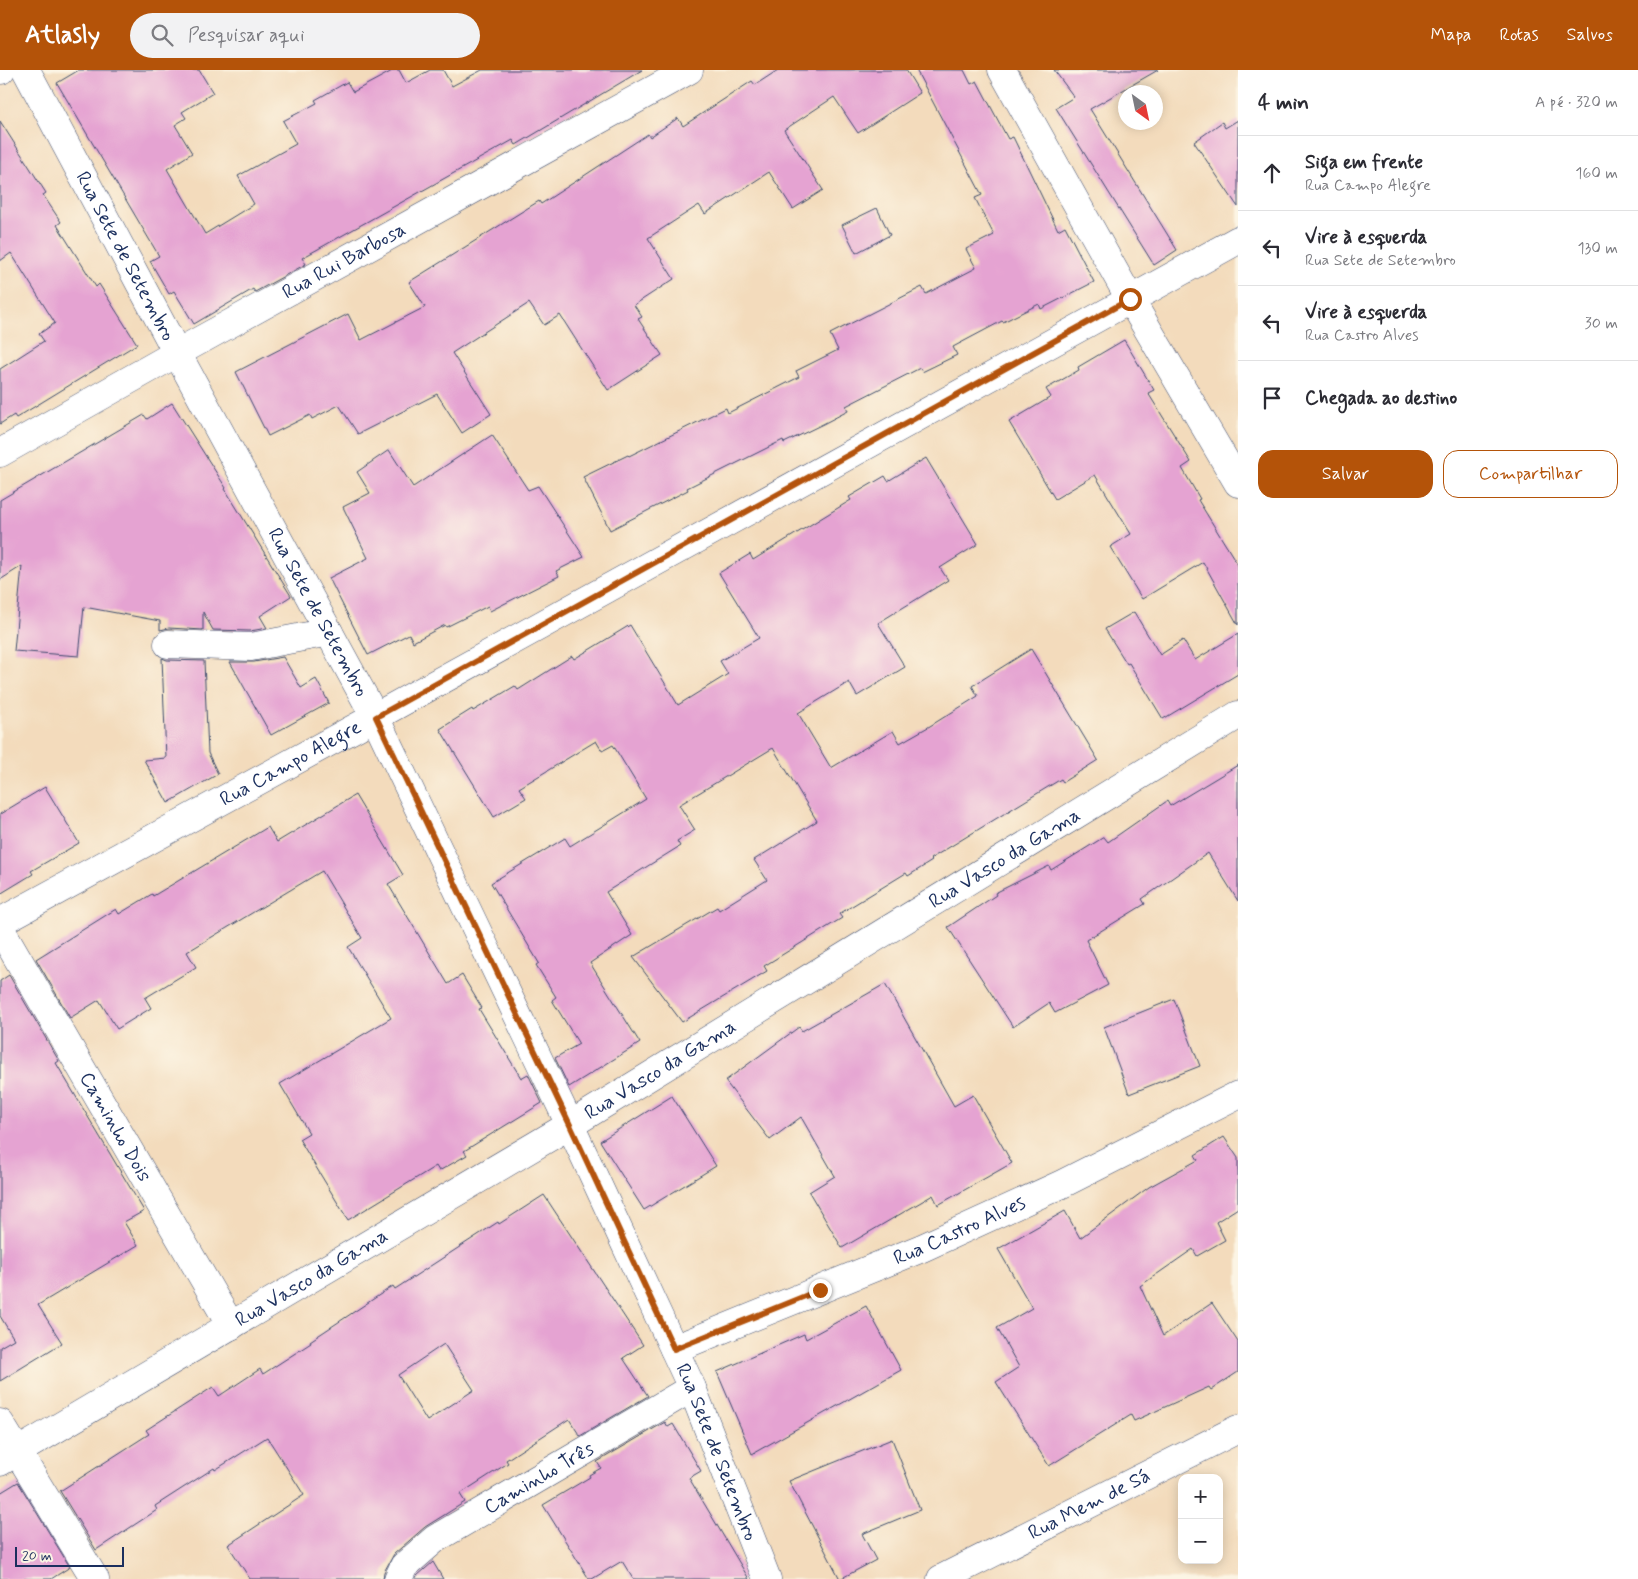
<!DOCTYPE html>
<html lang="pt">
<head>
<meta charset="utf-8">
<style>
  body { margin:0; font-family:Mynerve,sans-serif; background:#f2f2f3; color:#2b2b33 }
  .controls { position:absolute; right:15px; bottom:15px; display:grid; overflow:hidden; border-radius:10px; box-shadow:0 2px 12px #0003 }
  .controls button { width:45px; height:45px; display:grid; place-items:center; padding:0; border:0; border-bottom:1px solid #e1e1e2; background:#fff; color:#2b2b33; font:25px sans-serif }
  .compass { position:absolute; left:1118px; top:15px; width:45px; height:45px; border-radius:50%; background:#fff; box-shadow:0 2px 12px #0003; rotate:147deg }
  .scale { position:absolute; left:15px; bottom:12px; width:109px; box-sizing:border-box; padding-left:5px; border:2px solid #1b2f5e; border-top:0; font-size:14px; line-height:18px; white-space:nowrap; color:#1b2f5e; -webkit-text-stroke:4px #fcf5e5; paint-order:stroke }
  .stop { position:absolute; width:15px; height:15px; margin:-11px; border:4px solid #b45309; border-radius:50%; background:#fff }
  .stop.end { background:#b45309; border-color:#fff; box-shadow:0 1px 5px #0008 }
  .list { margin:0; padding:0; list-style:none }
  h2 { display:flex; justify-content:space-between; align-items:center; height:65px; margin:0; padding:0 20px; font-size:21px }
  h2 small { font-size:16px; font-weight:400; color:#7c7c81 }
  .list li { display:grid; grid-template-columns:32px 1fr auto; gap:15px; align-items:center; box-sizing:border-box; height:75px; padding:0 20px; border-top:1px solid #e1e1e2 }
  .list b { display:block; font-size:19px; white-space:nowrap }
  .list p { margin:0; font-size:16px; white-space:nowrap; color:#7c7c81 }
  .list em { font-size:16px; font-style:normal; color:#7c7c81 }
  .actions { display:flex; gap:10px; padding:15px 20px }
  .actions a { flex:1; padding:11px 0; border:1px solid #b45309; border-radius:15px; text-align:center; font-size:18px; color:#b45309 }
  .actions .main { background:#b45309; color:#fff }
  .icon { flex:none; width:28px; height:28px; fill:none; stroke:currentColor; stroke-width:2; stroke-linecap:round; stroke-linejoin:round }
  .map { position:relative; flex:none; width:1238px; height:1509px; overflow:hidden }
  header { display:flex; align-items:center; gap:30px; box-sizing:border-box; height:70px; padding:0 25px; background:#b45309; color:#fff }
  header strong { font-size:24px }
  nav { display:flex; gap:28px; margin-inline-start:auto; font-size:18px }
  .search { width:350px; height:45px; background:#f2f2f3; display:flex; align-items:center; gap:12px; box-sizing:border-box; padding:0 18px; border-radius:28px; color:#7c7c81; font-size:19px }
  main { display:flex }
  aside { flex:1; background:#fff }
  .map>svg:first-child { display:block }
  .building { fill:#e5a3d2; fill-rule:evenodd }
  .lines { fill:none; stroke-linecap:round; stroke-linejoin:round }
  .minor-casing { stroke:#3b496c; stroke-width:29 }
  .tertiary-casing { stroke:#3b496c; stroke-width:29 }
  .minor { stroke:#fff; stroke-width:28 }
  .tertiary { stroke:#fff; stroke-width:28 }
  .route { stroke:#b45309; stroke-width:6 }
  .labels { text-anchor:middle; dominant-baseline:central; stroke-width:4.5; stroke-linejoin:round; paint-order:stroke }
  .street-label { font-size:20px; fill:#1b2f5e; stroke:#fcf5e5 }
</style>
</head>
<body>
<header>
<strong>Atlasly</strong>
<div class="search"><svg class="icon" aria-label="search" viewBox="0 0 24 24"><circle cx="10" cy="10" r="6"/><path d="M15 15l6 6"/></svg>Pesquisar aqui</div>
<nav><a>Mapa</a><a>Rotas</a><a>Salvos</a></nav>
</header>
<main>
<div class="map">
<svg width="1238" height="1509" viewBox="0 0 1238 1509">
  <rect width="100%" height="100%" fill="#fcf5e5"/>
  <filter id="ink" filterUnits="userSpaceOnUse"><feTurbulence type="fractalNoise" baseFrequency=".02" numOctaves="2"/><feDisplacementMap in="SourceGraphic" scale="10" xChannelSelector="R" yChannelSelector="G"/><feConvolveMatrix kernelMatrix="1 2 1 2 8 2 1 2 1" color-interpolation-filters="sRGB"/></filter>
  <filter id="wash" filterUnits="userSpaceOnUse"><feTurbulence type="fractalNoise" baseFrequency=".0096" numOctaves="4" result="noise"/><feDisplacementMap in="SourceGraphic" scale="20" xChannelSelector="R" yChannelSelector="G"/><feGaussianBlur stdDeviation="1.12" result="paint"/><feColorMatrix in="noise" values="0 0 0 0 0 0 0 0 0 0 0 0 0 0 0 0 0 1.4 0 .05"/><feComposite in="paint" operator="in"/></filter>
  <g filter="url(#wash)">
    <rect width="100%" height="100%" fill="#f3dbbc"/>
    <g id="blocks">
      <g class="building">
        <path d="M79,0h120l14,23 -31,19 4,6 -11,7 17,28 -25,16 38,65 49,-30 -16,-28 58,-32 -13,-23 34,-18 -2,-3 32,-18 6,10 41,-22h5l7,13 24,-13h13l9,16 30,-16h160l-126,75 -3,-5 -211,118 4,6 -51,28 -2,-3 -59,35 -20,-33 -5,3 -19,-33 9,-5 -102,-173z"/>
        <path d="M778,0h128l14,23 -62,40 -24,-36 -50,33 39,60 -30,19 -24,-37 -64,42 -6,-9 -51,33 26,41 -40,26 8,12 -4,2 24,36 -54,35 -48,-75 -16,10 -15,-22 -77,50 39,61 -29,19 -25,-39 -79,40 -19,-29 -27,14 -2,-4 -42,21 -32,-64 112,-58 13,26 64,-33 -16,-25 130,-81 2,3 107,-70 2,3 28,-19 5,8 69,-45 3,4z"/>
        <path d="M916,0h48l7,14 6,-3 31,58 5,-2 45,93 7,-4 29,56 -53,27 -2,-5 -36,18 -1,-1 -49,26 4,8 -35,17 -2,-4 -74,38 2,5 -25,13 -39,19 -1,-3 -96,48 1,2 -78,40 -27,-53 45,-22 1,1 97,-48 2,5 71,-36 -3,-6 42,-21 -8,-16 92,-47 4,7 50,-26 -10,-19 28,-14 -19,-37 7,-3z"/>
        <path d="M1054,0h104l-68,39 87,141 -23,15 -98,-157 18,-11z"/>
        <path d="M1238,50v87l-44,-65 28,-20 3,6z"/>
        <path d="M0,51l46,72 -3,2 18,27 -4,3 39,62 3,-3 38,60 -121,74 -2,-3 -14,9v-55l44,-28 -5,-7 16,-11 -44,-70 -11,8z"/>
        <path d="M877,138l13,27 -34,18 -14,-28z"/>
        <path d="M1124,270l30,50 -6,3 43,69 -9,6 18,31 -2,1 40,65v60l-35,-63 -61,37 -32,-52 21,-13 -36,-59 -40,24 -46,-77 42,-25 -5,-8 33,-19 -1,-3z"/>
        <path d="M172,333l54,85 -1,1 66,107 -31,20 7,12 -17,3 -37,-1 -10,-18v18l-34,-2 -9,2v-9l-76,-14 -5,49 -65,-5 8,-85 -22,14v-80l144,-85 3,4z"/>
        <path d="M492,365l36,55 10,-4 46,71 -28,14 3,5 -69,35 -2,-5 -42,21 -1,-2 -32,17 -4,-8 -41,21 -39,-77 39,-20 -25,-51 27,-14 -13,-21 32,-22 24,37z"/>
        <path d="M926,388l52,86 -38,24 8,12 -70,43 27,44 -48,29 -8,-14 -51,31 33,55 62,-37 7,12 30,-17 48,-30 -6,-10 59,-37 67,111 -35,22 -2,-3 -131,80 2,2 -24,15 -2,-3 -67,41 3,4 -78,48 3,5 -85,51 -49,-65 84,-50 2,3 48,-30 -13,-20 63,-39 -44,-73 -94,57 16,25 -18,11 3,5 -74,46 26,43 -42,28 50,80 -71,44 -14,-29 24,-14 -27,-44 4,-3 -20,-32 3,-2 -48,-80 74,-45 5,8 76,-47 -33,-54 -11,6 -6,-10 -77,47 7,10 -32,19 -54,-88 32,-20 1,2 42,-25 3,4 54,-34 2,3 56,-34 48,80 50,-31 -8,-13 39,-23 -40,-65 31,-19 3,6 98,-60 -2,-3 36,-21 3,5z"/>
        <path d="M1134,542l26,43 23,-15 12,20 43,-26v40l-75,45 -34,-56 -2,1 -22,-35z"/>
        <path d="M283,587l18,31 15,-9 13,24 -58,32 -41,-73h24z"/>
        <path d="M162,588l5,2 37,1 4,92 10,21 -50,29 -24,-43 22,-2z"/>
        <path d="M1238,695v136l-30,-48 -66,46 3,5 -59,36 22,45 -53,28 -6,-10 -36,24 -65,-100 48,-32 -1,-2 54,-27 2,4 53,-33 4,5 59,-41 3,5z"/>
        <path d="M45,717l34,56 -48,28 2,3 -33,20v-80z"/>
        <path d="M355,725l48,80 -15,9 60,100 14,-9 20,33 -3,1 42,69 7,-4 14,29 -78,48 3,4 -28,16 -3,-5 -88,54 -49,-81 10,-6 -29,-49 111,-66 -43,-71 14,-9 -40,-67 -135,81 9,15 -51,31 6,10 -34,21 -18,-29 -29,18 -34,-59 80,-50 3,5 33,-20 1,2 115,-69 9,15z"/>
        <path d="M9,905l50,86 -3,2 88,148 -20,11 14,23 -100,60 24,38 -62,38v-34l14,-8 -14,-23v-335z"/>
        <path d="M885,914l69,122 19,-11 39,68 -74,42 -5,-10 -91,53 -33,-56 26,-16 -34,-59 -31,23 -45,-59 74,-54 3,4z"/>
        <path d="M1174,929l26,67 -71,28 -25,-67z"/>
        <path d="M672,1026l44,70 -72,44 -44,-69z"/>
        <path d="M1224,1067l14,21v50l-22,14 9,18 -28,16 -4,-7 -53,37 23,50 49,-33 26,39v30l-27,18 -2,-3 -75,34 -3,-6 -82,51 -53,-84 23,-15 -22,-39 35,-20 -34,-59 67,-38 15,27 69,-51 49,-27 -3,-5z"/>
        <path d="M544,1125l99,150 -20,13 25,38 -68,40 -11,-17 -63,41 2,3 -48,31 5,8 -40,25 -31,27 -10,18 -1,7h-133l-22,-34 76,-50 -37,-58 -52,33 -1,-2 -59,38 2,4 -61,40 -36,-59 89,-57 -3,-4 67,-43 6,9 41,-27 3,5 48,-31 -1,-2 83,-55 2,3 103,-67 1,2zM444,1274l30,46 -47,31 -29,-46z"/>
        <path d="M866,1236l35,64 -149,84 -35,-82 87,-38 2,5z"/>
        <path d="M665,1352l3,5 5,-3 28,47 -12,7 60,101h-116l-11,-18 -30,18h-3l-46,-74 47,-28 -1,-2 12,-7 -4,-6z"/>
        <path d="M892,1369l28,71 -58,24 14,26 -36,19 -51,-98z"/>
        <path d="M18,1412l52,85 -19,12h-51v-86z"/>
        <path d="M433,1492l10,17h-28l2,-3z"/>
      </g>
    </g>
  </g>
  <g filter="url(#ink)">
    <use href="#blocks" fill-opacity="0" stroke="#3b496c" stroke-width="1"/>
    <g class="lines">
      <g class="minor-casing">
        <g id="minor">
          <path id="s1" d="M26,0l151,283 198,364 195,408 122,263 75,191"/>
          <path d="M1002,0l128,229 108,184"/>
          <path id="s2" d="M0,383l177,-100 512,-283"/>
          <path d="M168,574l83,3 78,-15"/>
          <path id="s3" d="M0,852l375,-205 863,-477"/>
          <path id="s4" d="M0,858l231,398"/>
          <path id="s5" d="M674,1279l248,-101 140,-64 176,-89"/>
          <path d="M0,1353l95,156"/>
          <path id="s6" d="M0,1392l570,-337 668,-410"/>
          <path id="s7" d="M398,1509l6,-13 31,-27 257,-151"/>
          <path id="s8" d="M941,1509l297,-150"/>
        </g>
      </g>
      <g class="tertiary-casing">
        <path id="tertiary" d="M0,0h1"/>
      </g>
      <use href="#minor" class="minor"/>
      <use href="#tertiary" class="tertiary"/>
    </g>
  </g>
  <g class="lines" filter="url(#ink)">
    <path class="route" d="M820,1220l-146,59 -104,-224 -194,-408 754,-418"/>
  </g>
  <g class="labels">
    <g class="street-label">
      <text stroke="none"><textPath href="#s1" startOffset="211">Rua Sete de Setembro</textPath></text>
      <text stroke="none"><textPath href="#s2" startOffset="394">Rua Rui Barbosa</textPath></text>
      <text stroke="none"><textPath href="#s1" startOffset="616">Rua Sete de Setembro</textPath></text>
      <text stroke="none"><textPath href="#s3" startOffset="331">Rua Campo Alegre</textPath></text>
      <text stroke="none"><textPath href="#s6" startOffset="1172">Rua Vasco da Gama</textPath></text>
      <text stroke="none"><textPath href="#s6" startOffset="768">Rua Vasco da Gama</textPath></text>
      <text stroke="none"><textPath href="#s4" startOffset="230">Caminho Dois</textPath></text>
      <text stroke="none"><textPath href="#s5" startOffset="309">Rua Castro Alves</textPath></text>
      <text stroke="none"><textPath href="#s6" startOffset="362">Rua Vasco da Gama</textPath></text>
      <text stroke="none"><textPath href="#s1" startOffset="1546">Rua Sete de Setembro</textPath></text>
      <text stroke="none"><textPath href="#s7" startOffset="176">Caminho Três</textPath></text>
      <text stroke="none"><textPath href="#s8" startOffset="166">Rua Mem de Sá</textPath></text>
    </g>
  </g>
</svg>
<div class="controls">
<button>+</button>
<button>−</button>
</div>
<svg class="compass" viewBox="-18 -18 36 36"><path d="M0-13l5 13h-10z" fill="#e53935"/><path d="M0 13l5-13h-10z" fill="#7c7c81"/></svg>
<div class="scale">20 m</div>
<div class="stop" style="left:1130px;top:229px"></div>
<div class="stop end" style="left:820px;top:1220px"></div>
</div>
<aside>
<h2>4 min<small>A pé · 320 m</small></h2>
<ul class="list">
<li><svg class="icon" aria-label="ahead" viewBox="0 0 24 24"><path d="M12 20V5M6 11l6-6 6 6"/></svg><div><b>Siga em frente</b><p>Rua Campo Alegre</p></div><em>160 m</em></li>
<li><svg class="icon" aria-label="left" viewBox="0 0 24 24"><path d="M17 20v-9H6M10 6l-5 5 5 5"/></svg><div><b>Vire à esquerda</b><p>Rua Sete de Setembro</p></div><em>130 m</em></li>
<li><svg class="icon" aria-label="left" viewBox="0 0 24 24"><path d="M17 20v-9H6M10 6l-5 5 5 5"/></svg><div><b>Vire à esquerda</b><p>Rua Castro Alves</p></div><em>30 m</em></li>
<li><svg class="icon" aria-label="arrive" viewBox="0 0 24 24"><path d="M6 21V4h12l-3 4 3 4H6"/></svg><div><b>Chegada ao destino</b></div></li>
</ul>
<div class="actions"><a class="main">Salvar</a><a>Compartilhar</a></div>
</aside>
</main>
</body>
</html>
